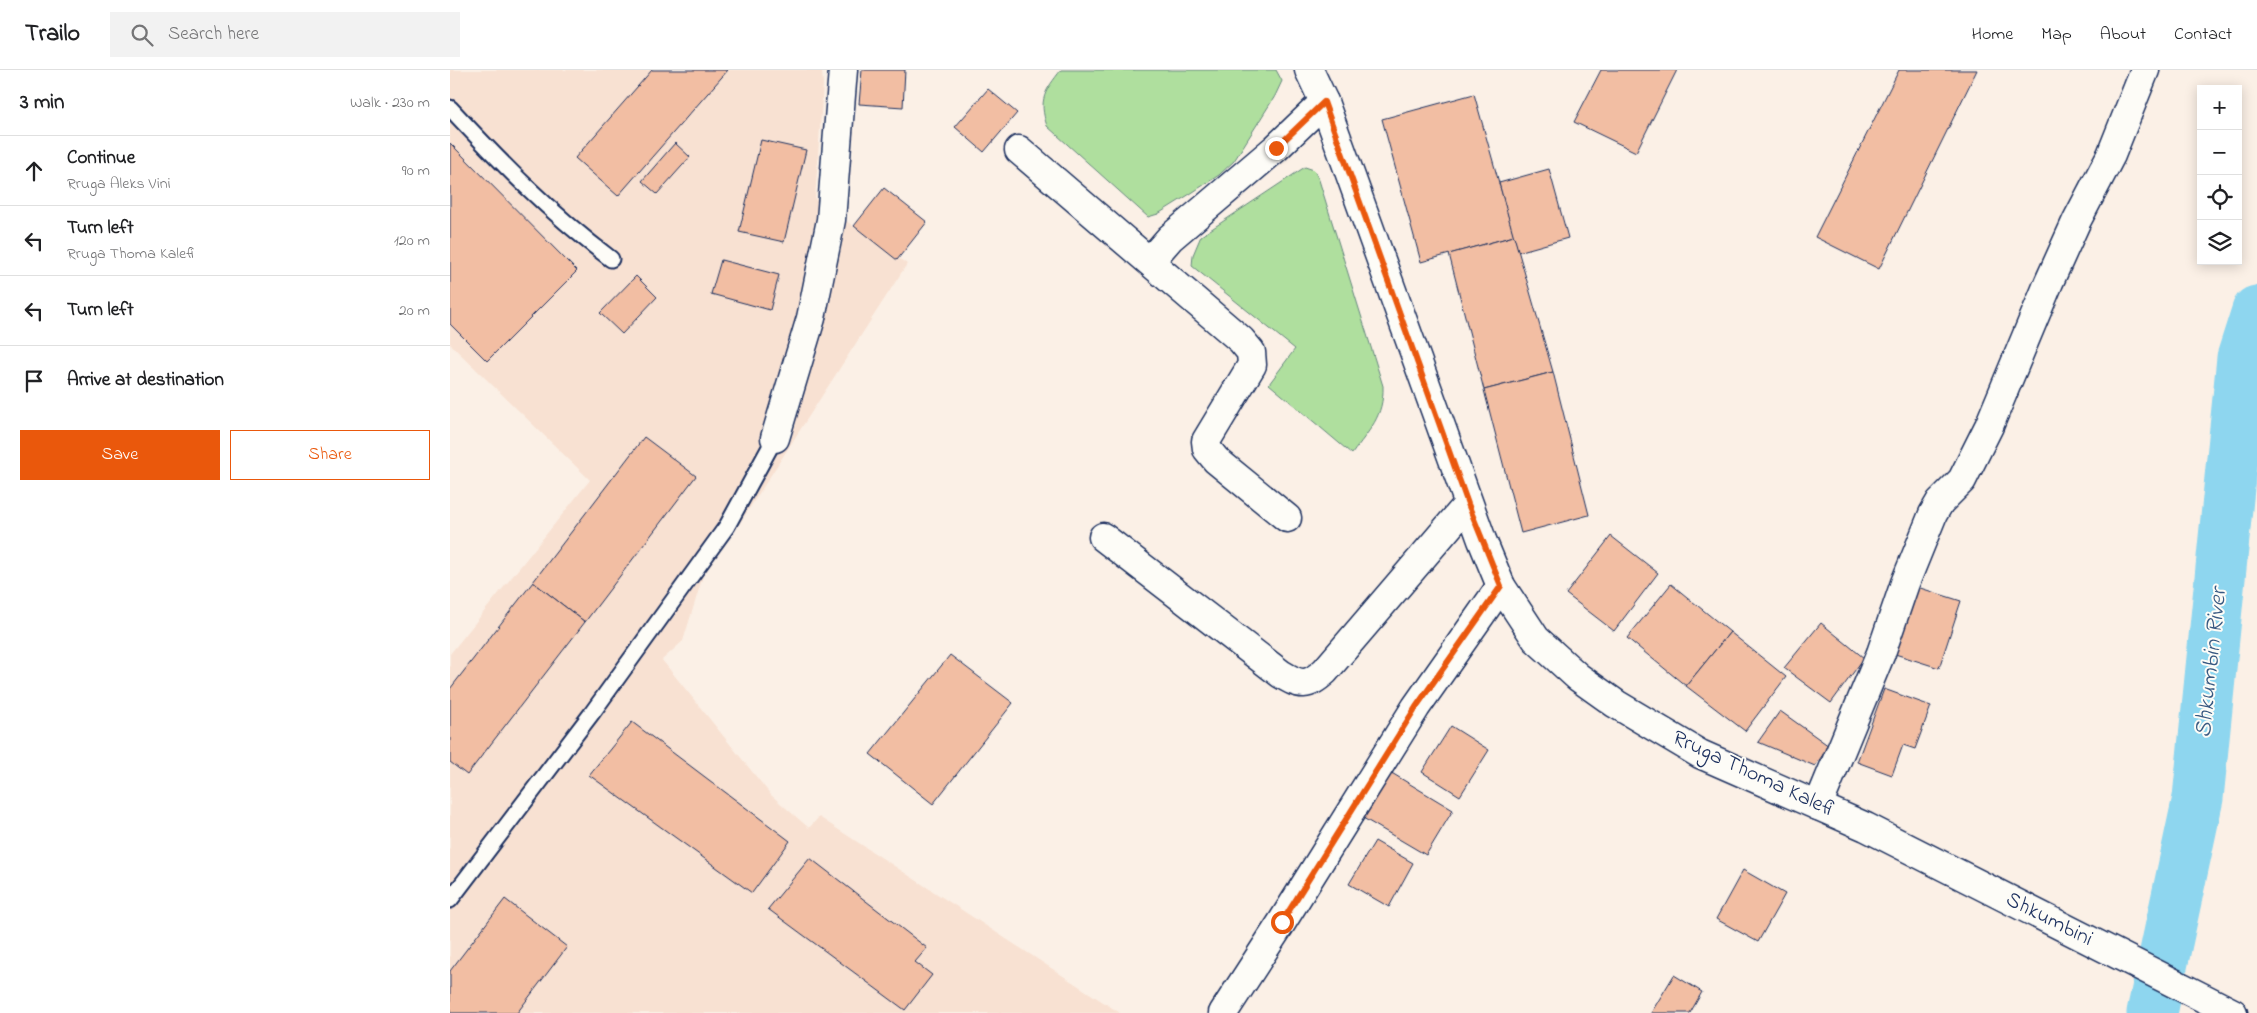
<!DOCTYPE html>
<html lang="en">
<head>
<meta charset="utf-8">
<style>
  body { margin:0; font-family:"Indie Flower",sans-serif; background:#f2f2f2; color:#202124 }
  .controls { position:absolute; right:15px; top:15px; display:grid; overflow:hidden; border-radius:0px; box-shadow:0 2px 12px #0003 }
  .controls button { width:45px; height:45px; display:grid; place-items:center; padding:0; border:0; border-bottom:1px solid #e0e0e0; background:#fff; color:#202124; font:25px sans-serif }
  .stop { position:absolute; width:15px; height:15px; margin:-11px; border:4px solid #ea580c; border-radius:50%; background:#fff }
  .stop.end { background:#ea580c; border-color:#fff; box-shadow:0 1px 5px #0008 }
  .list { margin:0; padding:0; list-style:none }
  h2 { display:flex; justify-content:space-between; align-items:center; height:65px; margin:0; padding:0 20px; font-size:21px }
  h2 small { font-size:16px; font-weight:400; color:#757577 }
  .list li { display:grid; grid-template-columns:32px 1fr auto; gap:15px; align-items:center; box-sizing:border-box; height:70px; padding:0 20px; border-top:1px solid #e0e0e0 }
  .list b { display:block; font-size:19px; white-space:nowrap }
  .list p { margin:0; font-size:16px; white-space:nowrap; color:#757577 }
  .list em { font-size:16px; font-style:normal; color:#757577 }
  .actions { display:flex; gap:10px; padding:15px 20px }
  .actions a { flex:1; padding:11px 0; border:1px solid #ea580c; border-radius:0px; text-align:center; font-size:18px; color:#ea580c }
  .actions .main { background:#ea580c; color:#fff }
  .icon { flex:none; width:28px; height:28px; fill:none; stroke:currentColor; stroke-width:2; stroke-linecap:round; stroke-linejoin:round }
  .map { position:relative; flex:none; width:1807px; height:943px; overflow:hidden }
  header { display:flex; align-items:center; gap:30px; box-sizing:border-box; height:70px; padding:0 25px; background:#fff; border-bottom:1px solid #e0e0e0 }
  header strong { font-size:24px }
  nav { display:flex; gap:28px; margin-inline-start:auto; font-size:18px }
  .search { width:350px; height:45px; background:#f2f2f2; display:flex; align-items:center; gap:12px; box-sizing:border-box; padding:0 18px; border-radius:0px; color:#757577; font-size:19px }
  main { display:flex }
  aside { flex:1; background:#fff }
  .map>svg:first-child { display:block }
  .built { fill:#f8e1d2 }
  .green { fill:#afdf9e; stroke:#65877e }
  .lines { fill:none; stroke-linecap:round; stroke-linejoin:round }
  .river { stroke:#8ed6ef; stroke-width:51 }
  .building { fill:#f2bea3; stroke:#1b2f5e }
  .lane-casing { stroke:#1b2f5e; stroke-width:19 }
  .street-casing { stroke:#1b2f5e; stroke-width:31 }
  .secondary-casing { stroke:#1b2f5e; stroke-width:31 }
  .lane { stroke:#fdfcf7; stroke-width:15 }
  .street { stroke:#fdfcf7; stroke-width:28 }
  .secondary { stroke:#fdfcf7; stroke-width:28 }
  .route { stroke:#ea580c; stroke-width:6 }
  .labels { text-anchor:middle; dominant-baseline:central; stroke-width:4; stroke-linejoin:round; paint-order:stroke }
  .street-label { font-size:22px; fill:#1b2f5e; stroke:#fdfcf7 }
  .water-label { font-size:24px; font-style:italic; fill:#385982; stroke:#fdfcf7 }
</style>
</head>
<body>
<header>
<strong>Trailo</strong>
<div class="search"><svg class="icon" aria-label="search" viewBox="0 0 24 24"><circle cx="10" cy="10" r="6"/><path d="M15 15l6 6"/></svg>Search here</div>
<nav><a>Home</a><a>Map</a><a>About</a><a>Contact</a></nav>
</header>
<main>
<aside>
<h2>3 min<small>Walk · 230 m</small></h2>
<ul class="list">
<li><svg class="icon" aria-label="ahead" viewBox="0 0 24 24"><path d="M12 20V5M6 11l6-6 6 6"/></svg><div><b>Continue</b><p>Rruga Aleks Vini</p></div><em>90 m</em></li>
<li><svg class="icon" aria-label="left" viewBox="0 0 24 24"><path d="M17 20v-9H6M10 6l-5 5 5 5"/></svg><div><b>Turn left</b><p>Rruga Thoma Kalefi</p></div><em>120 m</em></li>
<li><svg class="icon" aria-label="left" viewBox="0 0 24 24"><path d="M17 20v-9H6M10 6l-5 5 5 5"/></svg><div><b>Turn left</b></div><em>20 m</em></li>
<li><svg class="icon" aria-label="arrive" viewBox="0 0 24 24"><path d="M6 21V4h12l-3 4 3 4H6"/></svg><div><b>Arrive at destination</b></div></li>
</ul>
<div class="actions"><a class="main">Save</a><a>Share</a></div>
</aside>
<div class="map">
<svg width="1807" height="943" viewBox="0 0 1807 943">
  <rect width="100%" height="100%" fill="#fbf0e6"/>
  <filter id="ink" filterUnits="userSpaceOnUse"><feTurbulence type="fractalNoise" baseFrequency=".02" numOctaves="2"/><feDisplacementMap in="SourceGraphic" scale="10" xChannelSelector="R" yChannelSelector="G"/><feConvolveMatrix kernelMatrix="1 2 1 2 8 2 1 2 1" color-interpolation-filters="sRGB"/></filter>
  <g filter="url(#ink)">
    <path class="built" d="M0,0h372l1,14 -8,115 92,65 -167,259 -37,53 -20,65 -21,19 109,135 38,33 10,-11 301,196h-670v-359l140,-174 -140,-136z"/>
    <g class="green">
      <path d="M611,0h215l6,11 -7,15 -41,65 -15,14 -29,19 -32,20 -10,3 -101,-91c-9,-27 -2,-35 14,-56z"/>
      <path d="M855,97l9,3 5,10 64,206c1,31 -14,44 -31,68l-83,-70 26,-35 -103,-83 1,-11 8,-19z"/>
    </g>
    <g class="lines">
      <path class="river" d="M1702,943l46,-215 44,-440 15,-47"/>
    </g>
    <g class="building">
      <path d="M202,0h76l-110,126 -43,-38z"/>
      <path d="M412,0h43l-2,37 -44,-3z"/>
      <path d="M1151,0h76l-41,82 -62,-30z"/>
      <path d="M1449,0h78l-98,199 -64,-32z"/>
      <path d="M538,19l29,24 -33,39 -29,-25z"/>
      <path d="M1024,24l40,142 -93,26 -39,-143z"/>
      <path d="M311,70l45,10 -22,92 -45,-10z"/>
      <path d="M0,73l127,128 -90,90 -37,-37z"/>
      <path d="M225,73l15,14 -33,37 -15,-13z"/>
      <path d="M1099,99l19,69 -50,14 -19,-69z"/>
      <path d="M434,118l43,34 -30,38 -43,-34z"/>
      <path d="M1064,166l39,136 -69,18 -35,-136z"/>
      <path d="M271,190l58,15 -9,35 -59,-16z"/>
      <path d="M186,206l21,21 -35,37 -22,-21z"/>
      <path d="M1103,302l36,143 -68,18 -37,-143z"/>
      <path d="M194,367l52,39 -111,146 -52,-40z"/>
      <path d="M1161,466l47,37 -44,58 -48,-37z"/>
      <path d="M83,512l52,40 -118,153 -17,-13v-73z"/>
      <path d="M1221,514l59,48 -44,54 -59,-48z"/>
      <path d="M1464,516l47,15 -22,67 -47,-15z"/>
      <path d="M1371,553l43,35 -33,45 -47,-35z"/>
      <path d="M1280,562l56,45 -41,54 -59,-45z"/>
      <path d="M500,585l63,48 -80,101 -63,-50z"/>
      <path d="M1434,619l47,17 -16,43 -12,-4 -11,30 -35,-13z"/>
      <path d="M1330,641l49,35 -14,20 -57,-24z"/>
      <path d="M182,652l158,119 -38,52 -163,-118z"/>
      <path d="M1001,656l38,24 -29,46 -38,-24z"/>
      <path d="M940,702l63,38 -27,45 -63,-37z"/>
      <path d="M925,771l38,22 -24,44 -40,-23z"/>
      <path d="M360,788l117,90 -12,14 17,13 -27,35 -137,-101z"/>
      <path d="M1293,800l42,24 -27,48 -42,-23z"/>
      <path d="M55,829l62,48 -50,66h-67v-42z"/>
      <path d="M1224,905l28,17 -12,21h-39z"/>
    </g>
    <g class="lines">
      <g class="lane-casing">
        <g id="lane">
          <path d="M0,38c52,56 99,104 161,151"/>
          <path d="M0,830l142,-187 135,-187 48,-88"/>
        </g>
      </g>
      <g class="street-casing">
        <g id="street">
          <path d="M569,80l222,190 10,12 1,13 -46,76 1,8 9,11 71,58"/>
          <path d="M700,191l20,-23 106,-90 48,-46"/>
          <path d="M325,368l36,-120 20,-98 12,-150"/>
          <path d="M653,467l178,137c20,12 26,13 44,-3l143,-167"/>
          <path d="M1368,736l63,-153 24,-70 28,-69 7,-12 22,-22 27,-54 60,-144 28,-62 34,-65 34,-85"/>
        </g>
      </g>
      <g class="secondary-casing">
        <g id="secondary">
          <path d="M859,0l15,32 158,438 19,46 35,53 42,38 38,27 84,50 166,73 367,186"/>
          <path d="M773,943l59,-91 134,-215 85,-121"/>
        </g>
      </g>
      <use href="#lane" class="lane"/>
      <use href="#street" class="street"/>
      <use href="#secondary" class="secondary"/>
    </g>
  </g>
  <g class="lines" filter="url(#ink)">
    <path class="route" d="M826,78l48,-46 144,402 33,82 -85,121 -134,215"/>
  </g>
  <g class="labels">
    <g class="street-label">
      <text transform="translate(1304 705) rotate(25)">Rruga Thoma Kalefi</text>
      <text transform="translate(1599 850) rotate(27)">Shkumbini</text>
    </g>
    <g class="water-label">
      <text transform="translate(1762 593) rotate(-84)">Shkumbin River</text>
    </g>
  </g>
</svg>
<div class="controls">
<button>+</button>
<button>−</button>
<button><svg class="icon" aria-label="locate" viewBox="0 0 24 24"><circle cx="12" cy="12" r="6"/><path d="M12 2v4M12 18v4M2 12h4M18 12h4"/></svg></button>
<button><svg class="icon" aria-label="layers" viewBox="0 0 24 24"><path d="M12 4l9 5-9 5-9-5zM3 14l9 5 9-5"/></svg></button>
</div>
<div class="stop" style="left:832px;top:852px"></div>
<div class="stop end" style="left:826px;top:78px"></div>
</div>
</main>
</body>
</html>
